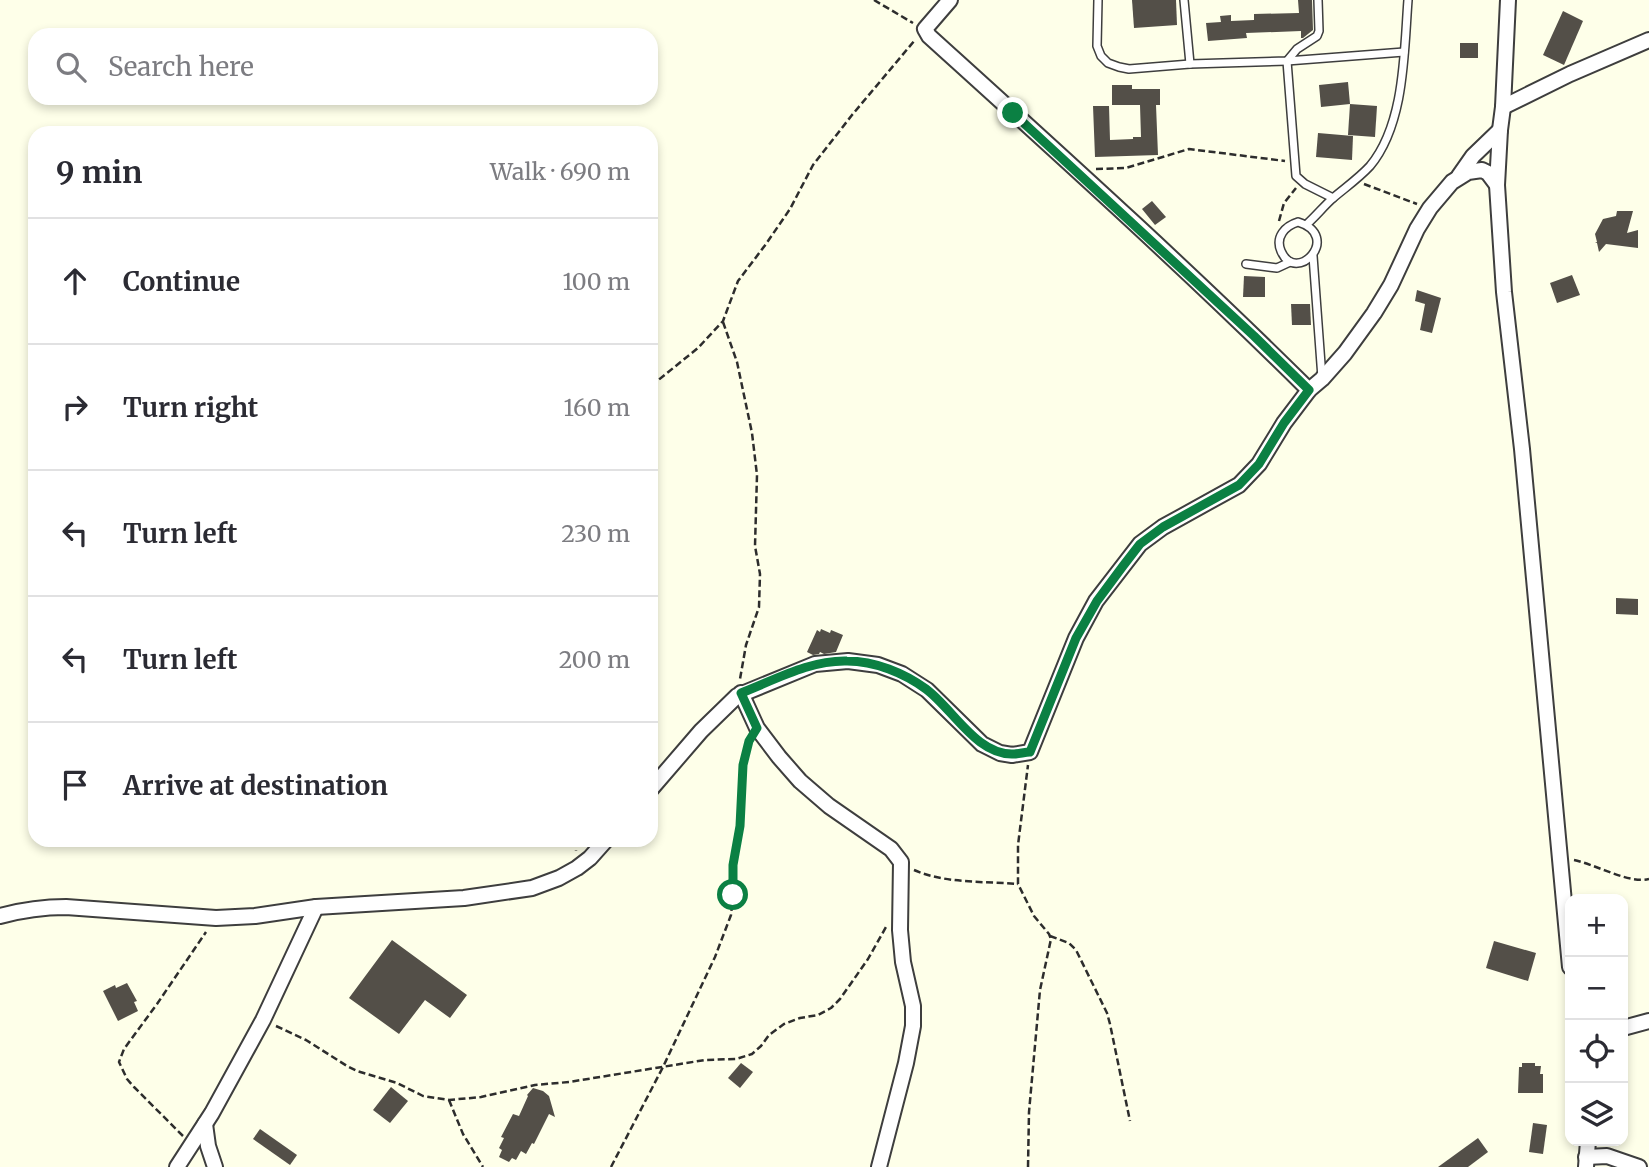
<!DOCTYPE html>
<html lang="en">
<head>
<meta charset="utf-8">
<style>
  body { margin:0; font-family:Merriweather,serif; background:#f7f7f7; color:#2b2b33 }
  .controls { position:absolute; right:21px; bottom:21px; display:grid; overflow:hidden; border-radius:14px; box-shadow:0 4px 10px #0003 }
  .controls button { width:63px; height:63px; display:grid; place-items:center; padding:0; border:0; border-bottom:2px solid #e1e1e2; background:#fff; color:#2b2b33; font:35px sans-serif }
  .stop { position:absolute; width:21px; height:21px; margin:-16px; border:5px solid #0b8043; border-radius:50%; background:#fff }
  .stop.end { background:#0b8043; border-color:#fff; box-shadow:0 2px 7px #0008 }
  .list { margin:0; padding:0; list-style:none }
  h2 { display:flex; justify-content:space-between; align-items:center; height:91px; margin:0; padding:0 28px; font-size:30px }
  h2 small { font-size:23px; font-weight:400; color:#7c7c81 }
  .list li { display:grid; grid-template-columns:46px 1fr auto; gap:21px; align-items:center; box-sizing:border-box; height:126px; padding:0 28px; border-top:2px solid #e1e1e2 }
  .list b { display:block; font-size:26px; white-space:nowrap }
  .list em { font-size:23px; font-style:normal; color:#7c7c81 }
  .icon { flex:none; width:38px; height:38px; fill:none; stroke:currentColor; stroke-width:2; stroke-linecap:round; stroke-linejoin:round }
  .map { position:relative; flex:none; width:1649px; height:1167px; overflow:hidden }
  .search { position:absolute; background:#fff; box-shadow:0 4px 10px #0003; left:28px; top:28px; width:630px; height:77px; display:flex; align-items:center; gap:18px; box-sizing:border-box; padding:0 24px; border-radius:21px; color:#7c7c81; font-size:26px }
  .panel { position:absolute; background:#fff; box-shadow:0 4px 10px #0003; left:28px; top:126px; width:630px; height:721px; border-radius:21px }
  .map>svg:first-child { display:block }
  .building { fill:#534f48 }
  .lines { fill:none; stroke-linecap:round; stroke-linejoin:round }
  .service-casing { stroke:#3e3e3e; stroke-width:10 }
  .minor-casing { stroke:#3e3e3e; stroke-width:18 }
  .path { stroke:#2d2d2d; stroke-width:2.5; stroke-dasharray:7 3.5; stroke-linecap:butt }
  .service { stroke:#fff; stroke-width:7 }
  .minor { stroke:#fff; stroke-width:14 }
  .route { stroke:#0b8043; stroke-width:9 }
</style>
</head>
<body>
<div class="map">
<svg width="1649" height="1167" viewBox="0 0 1649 1167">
  <rect width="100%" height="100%" fill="#feffe9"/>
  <g class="building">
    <path d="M1132,0h44l1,25 -43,3z"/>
    <path d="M1298,0h14l1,30 -10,8h-2v-7l-55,2 1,5 -39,3 -2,-18 15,-1 -1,-6 11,-1v6l23,-1v-6l45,-1z"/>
    <path d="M1563,11l20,10 -19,44 -21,-10z"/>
    <rect x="1460" y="43" width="18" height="15"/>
    <path d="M1348,82l2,22 -29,3 -2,-22z"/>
    <path d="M1112,85h20v4h28v16h-4l2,50 -63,2 -2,-51h16l1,34 23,-1v-2h8l-1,-32h-28z"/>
    <path d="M1350,104l27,2 -2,31 -27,-2z"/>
    <path d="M1318,133l35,3 -1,24 -36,-3z"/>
    <path d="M1152,201l14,16 -11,8 -13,-16z"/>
    <path d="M1617,211h16l-6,22 11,-3v18l-32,-4 -7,8 -2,-9h-2l2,-1 -2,-8 8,-15 13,-3z"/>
    <path d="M1572,275l8,20 -23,8 -7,-20z"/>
    <path d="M1244,276l21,1v20h-22z"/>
    <path d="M1417,290l24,8 -9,35 -12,-3 5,-26 -10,-3z"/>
    <path d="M1291,304h19l1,21h-19z"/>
    <path d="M1616,598l22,1v16l-22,-1z"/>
    <path d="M821,629l9,4 1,-3 12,5 -7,17 -12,2 -4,-2 -1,2 -6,1 -6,-3 10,-22 3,2z"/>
    <path d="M392,940l75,55 -17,23 -25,-18 -26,34 -50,-36z"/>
    <path d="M1494,941l42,12 -8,28 -42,-13z"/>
    <path d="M127,983l10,18 -3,1 4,9 -20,10 -15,-30 12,-6 1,3z"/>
    <path d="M741,1063l12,9 -13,16 -12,-10z"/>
    <path d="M1522,1063h13v3h6l-1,8h3v19h-25l1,-26h3z"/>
    <path d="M391,1087l17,14 -18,22 -17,-13z"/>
    <path d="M533,1088l10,3 6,5 6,21 -6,-3 -15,30 -2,-1 -6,11 -5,-3 -5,9 -4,-2 -3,4 -10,-5 3,-7 -3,-2 5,-10 -3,-1 12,-23 6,2 9,-20 -1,-1z"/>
    <path d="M1533,1123l14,2 -4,29 -14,-2z"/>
    <path d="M260,1129l37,26 -7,10 -37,-26z"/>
    <path d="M1478,1138l10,14 -20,15h-30z"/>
  </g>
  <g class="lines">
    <g class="service-casing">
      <g id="service">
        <path d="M1098,0l-1,46 4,10 7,7 11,4 10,2 61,-5 97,-3 117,-9"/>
        <path d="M1184,0l6,64"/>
        <path d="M1318,0l1,31 -2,5 -20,13 -10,12 9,115 9,8 28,14"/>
        <path d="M1298,222c45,14 -2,64 -17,29 -6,-14 4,-25 17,-29z"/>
        <path d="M1307,224c9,-8 17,-18 26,-26 13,-11 26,-20 37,-32 35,-42 34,-114 38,-166"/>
        <path d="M1313,256l9,122"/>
        <path d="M1246,264l31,4 13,-6"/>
      </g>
    </g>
    <g class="minor-casing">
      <g id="minor">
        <path d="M950,0l-25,29 4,7c128,116 257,232 380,354"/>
        <path d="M1508,0l-5,107 -3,23 -3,55 7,107 18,157 48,518"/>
        <path d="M1503,107l67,-33 79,-34"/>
        <path d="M1459,176l14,-20 27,-26"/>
        <path d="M741,693l16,35 22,29 21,24 29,25 62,43 10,13 -1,68 3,32 10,44v20l-7,37 -27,104"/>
        <path d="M651,789l50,-58 36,-35 78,-32 33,-3 30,4 24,9 25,16 55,54 18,9 12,2 18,-3 46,-114 20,-37 44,-57 23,-17 76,-42 20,-21 25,-41 25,-33 13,-11 23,-26 29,-40 17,-28 26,-56 13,-21 22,-26 16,-10 14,-2 6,3 9,12"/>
        <path d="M0,916c22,-6 43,-9 66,-9l150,11 39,-2 61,-9 148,-9 68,-10 27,-10 18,-10 13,-10 16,-18"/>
        <path d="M1623,1028l26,-7"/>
        <path d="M205,1124l3,22 7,21"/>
        <path d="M1586,1157l21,-1 32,11"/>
        <path d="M177,1167l35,-54 51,-93 53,-113"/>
        <path d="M1586,1167l2,-26"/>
      </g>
    </g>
    <g class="path">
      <path d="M874,0l39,23"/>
      <path d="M1096,169l30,-1 63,-19 96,12"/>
      <path d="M1364,184l53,20"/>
      <path d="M1279,221l5,-18 12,-15"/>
      <path d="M723,322l14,40 15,71 5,42 -2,71 5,28 -1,33 -13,38 -6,34"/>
      <path d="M651,386l47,-38 25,-27 15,-40 28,-37 24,-35 23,-44 39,-50 63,-75"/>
      <path d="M576,840v11"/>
      <path d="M1574,860c23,5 55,24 75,19"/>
      <path d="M914,870c32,14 70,11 104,14"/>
      <path d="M1050,936l19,7 7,7 31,63 3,11 20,97"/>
      <path d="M276,1026l30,14 41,26 10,5 40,12 26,13 26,4 32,-3 54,-12 34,-3 136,-22 31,-1 16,-5 9,-8 8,-11 15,-11 16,-6 18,-3 13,-7 9,-9 28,-40 18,-32"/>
      <path d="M449,1100l14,34 20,33"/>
      <path d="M183,1136l-49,-49 -7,-8 -8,-17 5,-13 33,-45 49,-72"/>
      <path d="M611,1167l52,-100 52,-110 16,-42 2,-20v-30l7,-39 3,-61 6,-24"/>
      <path d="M1028,1167l1,-55 11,-122 11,-51 -2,-5 -15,-18 -16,-32v-39l10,-80"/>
    </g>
    <use href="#service" class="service"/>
    <use href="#minor" class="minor"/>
  </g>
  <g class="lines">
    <path class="route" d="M733,895v-30l7,-39 3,-61 6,-24 8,-13 -16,-35c34,-13 69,-33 106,-32 28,0 57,12 79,28 27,20 51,67 88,65 5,0 11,-2 16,-2l46,-114 21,-37 26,-35 17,-22 23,-17 76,-42 20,-21 25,-41 25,-33 -55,-54 -241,-223"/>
  </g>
</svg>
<div class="controls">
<button>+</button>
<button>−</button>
<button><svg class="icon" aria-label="locate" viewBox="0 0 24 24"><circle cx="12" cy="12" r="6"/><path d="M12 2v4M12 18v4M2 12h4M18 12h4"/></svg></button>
<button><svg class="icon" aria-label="layers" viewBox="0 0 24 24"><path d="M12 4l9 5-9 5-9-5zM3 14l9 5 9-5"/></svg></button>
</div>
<div class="stop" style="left:733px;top:895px"></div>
<div class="stop end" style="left:1013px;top:113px"></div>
<div class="search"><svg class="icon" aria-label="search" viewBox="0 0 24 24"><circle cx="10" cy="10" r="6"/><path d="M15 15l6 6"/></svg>Search here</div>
<section class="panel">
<h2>9 min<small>Walk · 690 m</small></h2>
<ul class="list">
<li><svg class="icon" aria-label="ahead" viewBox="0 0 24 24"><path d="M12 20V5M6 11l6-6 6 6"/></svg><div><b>Continue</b></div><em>100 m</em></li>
<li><svg class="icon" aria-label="right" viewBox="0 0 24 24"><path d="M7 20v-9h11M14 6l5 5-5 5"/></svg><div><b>Turn right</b></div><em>160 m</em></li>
<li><svg class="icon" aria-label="left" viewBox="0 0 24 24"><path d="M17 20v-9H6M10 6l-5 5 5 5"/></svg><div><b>Turn left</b></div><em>230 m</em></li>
<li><svg class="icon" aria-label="left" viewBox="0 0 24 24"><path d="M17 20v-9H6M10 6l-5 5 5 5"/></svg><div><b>Turn left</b></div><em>200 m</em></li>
<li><svg class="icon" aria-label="arrive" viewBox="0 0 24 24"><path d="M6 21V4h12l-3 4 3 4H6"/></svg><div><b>Arrive at destination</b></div></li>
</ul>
</section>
</div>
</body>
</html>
